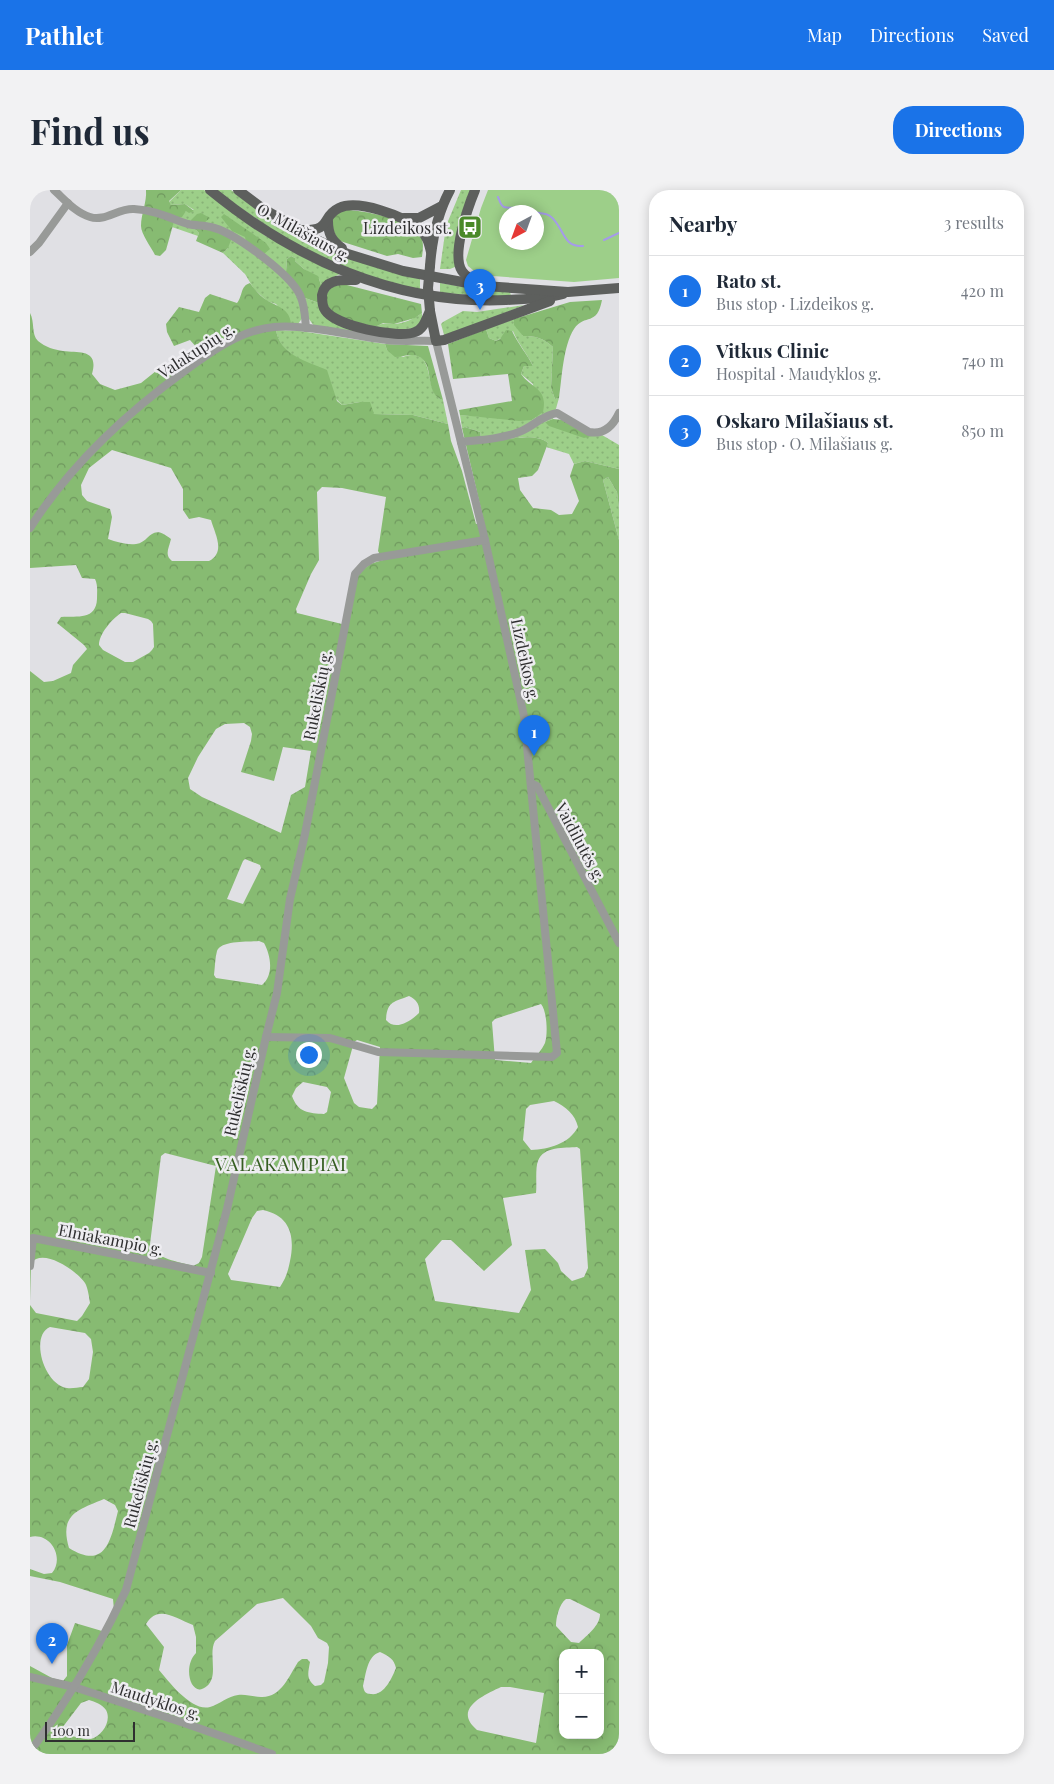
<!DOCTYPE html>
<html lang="en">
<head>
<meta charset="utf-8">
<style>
  body { margin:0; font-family:"Playfair Display",serif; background:#f2f2f3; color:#1f2937 }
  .controls { position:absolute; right:15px; bottom:15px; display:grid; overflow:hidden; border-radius:10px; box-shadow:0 2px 12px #0003 }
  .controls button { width:45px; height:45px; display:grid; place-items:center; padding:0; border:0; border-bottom:1px solid #e0e1e3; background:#fff; color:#1f2937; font:25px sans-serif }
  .compass { position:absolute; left:469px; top:15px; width:45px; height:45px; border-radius:50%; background:#fff; box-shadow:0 2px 12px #0003; rotate:221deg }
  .scale { position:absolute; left:15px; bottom:12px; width:90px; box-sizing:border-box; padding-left:5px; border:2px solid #2f2f30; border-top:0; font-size:14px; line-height:18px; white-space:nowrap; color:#2f2f30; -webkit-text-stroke:4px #eeedf1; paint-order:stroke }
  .you { position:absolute; left:278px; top:864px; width:18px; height:18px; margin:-12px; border:4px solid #fff; border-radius:50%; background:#1a73e8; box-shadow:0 0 0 8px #1a73e833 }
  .badge { display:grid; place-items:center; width:32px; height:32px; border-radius:50%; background:#1a73e8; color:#fff; font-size:16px; font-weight:700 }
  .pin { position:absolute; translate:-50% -41px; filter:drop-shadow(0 1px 2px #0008) }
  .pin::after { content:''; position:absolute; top:26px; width:18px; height:15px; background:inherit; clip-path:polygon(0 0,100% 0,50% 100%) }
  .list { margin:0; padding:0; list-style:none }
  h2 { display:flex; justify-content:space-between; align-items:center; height:65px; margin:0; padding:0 20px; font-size:21px }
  h2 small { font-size:16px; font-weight:400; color:#747a83 }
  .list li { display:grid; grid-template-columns:32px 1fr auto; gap:15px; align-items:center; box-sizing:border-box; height:70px; padding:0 20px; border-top:1px solid #e0e1e3 }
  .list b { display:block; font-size:19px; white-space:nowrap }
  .list p { margin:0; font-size:16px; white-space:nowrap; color:#747a83 }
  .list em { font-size:16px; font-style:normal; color:#747a83 }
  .map { position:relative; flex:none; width:589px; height:1564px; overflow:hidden; border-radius:20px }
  header { display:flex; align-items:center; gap:30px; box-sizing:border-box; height:70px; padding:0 25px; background:#1a73e8; color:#fff }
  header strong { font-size:24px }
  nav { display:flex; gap:28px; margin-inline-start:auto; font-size:18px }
  .intro { display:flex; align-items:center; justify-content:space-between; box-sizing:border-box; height:120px; padding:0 30px }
  h1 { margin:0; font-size:35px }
  .button { padding:12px 22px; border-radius:20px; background:#1a73e8; color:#fff; font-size:18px; font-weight:700 }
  main { display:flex; gap:30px; padding:0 30px }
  aside { flex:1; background:#fff; border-radius:20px; box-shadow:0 2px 12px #0003 }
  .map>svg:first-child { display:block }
  .grass { fill:url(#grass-dots) }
  .forest { fill:url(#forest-crowns); fill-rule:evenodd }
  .green { fill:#9dcf89; fill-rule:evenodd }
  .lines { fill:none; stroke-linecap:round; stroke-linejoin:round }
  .stream { stroke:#a59aea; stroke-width:2 }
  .minor { stroke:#989a98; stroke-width:8 }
  .major { stroke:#5d5f5d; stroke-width:10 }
  .major-bridge { stroke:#5d5f5d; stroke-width:10 }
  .labels { text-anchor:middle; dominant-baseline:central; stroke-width:5; stroke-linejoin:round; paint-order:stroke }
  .poi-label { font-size:16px; fill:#2f2f30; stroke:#eeedf1; text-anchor:end }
  .street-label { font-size:16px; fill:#2f2f30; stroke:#eeedf1 }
  .quarter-label { font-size:19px; letter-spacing:1px; fill:#365e22; stroke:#eeedf1 }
</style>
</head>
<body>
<header>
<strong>Pathlet</strong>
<nav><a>Map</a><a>Directions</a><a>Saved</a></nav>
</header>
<div class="intro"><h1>Find us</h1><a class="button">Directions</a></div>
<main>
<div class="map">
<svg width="589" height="1564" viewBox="0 0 589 1564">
  <defs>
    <pattern id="grass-dots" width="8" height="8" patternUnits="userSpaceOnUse" patternTransform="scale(1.25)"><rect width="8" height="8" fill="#9dcf89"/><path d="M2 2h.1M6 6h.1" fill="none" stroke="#88b277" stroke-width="1.8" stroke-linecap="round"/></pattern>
    <pattern id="forest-crowns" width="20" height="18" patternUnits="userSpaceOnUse" patternTransform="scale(1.25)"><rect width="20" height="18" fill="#87bb72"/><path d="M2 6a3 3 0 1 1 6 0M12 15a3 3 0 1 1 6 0" fill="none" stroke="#6f985e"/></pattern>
  </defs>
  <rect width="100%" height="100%" fill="#e0e0e4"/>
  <g class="grass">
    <path d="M151,0h23l60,45 76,39 -11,5 -7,9 -3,-9 -15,-10 -9,-8v-3l-4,-2 -4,3 -1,13 -3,4 17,22 3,19 -5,7 -7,-1 -15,-19 -9,-3 -13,-12 -9,-15 -22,-21 5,-5 -17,-18 -18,-3 6,6 -1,3 -26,-9 3,-9 11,-7 8,-1 -9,-6 -14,1 -2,-3z"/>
    <path d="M185,0h16l42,31 30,16 117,42v12l-60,-17 -70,-32z"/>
    <path d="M431,0h10l-15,63 -1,14 -5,2h-10l6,-43z"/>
    <path d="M410,93l50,8 20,1 1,4 -2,1 -69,-4z"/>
    <path d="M275,108l14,5 52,31 -57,-8 -5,-7z"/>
    <path d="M494,115l-79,33 -4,-14 2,-2 20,-11 14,1z"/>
    <path d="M392,123v7l-4,8 -23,2 -20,-3c9,-5 11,-3 20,-3 9,-1 19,-5 27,-11z"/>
    <path d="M484,129l9,17c13,0 20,2 30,11l-2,41 4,11 4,-1 -6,21 -8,3 47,14 10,-1 17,10v24l-34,-8 -11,3 -5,-10 -23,-7 2,-4c-13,-12 -49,-2 -66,0l-2,-11 -15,-5 -3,1 -2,-13 72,5 4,-3 -3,-33 -12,-10 3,-8h9c-6,-13 -15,-22 -20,-35l-17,10 -7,-3 -3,-9z"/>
    <path d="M246,140l24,1 85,13 2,6 16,7c36,-12 18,36 40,43l5,24 -35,-9 -39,-1 -14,-12 -18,3 -47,-48c-10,-7 -17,-14 -19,-27z"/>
    <path d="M578,287l9,15 2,17v31l-16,-60z"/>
  </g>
  <g class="forest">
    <path d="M116,0h35l-12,11 2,4 14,-1 9,7 -5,2 -3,-2 -4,6 -7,1 -9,32 -6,6 -5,-1c-4,-8 -14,-21 -14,-29 0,-12 6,-24 5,-36z"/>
    <path d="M313,20c17,-1 62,9 74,21 8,8 6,17 5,26l-9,1 -15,-4 -11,2 -47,-15 -3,-2 -6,-15 1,-6z"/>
    <path d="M171,23l9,5 -6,5 -1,6 8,1 19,8 1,2 -3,8 -5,5 -27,-12 3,-8 -6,-6 -2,-7 6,-6z"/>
    <path d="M194,24l42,29 4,6 -6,5 -8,-7 -10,-5 -1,-5 -13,-6 -11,-14z"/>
    <path d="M261,66l4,2v3l9,8 14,7 4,12 -3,15 -14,-5 -19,-26 1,-13z"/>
    <path d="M220,93c5,7 11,14 18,18 11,6 21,8 23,22l-15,7c4,25 30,31 51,40l10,31 5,4 18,-3h10l4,12 39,1 35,9 3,17 11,30 14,53 8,-2 -22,-94 3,-1 15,5 2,11c18,-2 53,-12 66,0l-10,27 -6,6 -14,2 2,12 13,18 18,2 8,5 13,-1 7,-13 -9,-25 4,-12 11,-3 34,8v40l-2,-17 -9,-15 -5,3 16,60v1214h-589v-88l22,12 11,3 4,-5v-31l8,-22 27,8 12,-21 -1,-11 -53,-17 -30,-6v-7l14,5 8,-1c13,-16 -2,-41 -22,-36v-232l6,8 41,8 5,-5 8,-13c-1,-6 -2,-15 -5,-20 -8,-12 -42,-36 -54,-20l-1,39v-631l14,11 9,-1 18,-8 2,-8 14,-16 -3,-4 -27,-22 4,-6c17,-1 35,3 36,-18 0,-7 1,-14 -2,-20l-13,-1 -6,-13 -46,3v-255c5,9 1,21 8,28 7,6 17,9 25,10 17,2 36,-2 29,23l8,10 15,6 26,-7 15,-12h12l30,-22 -8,-9 -16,6 -7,-14 -1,-8 13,-17 20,5 6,-14 5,-4 27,9c6,-7 3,-17 13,-20zM82,260l59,18 12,21v21l6,9 10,-2 12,3c4,14 15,32 -2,41h-37c-8,-6 -3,-13 -1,-22 -21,-17 -20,3 -35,5 -10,1 -19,-2 -28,-5l4,-22 -2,-8 -23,-8 -5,-6 -1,-10 8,-17zM292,297l20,1 44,9 -8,54 5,9 -13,4 -13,11 -11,50 -49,-12 -1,-4 15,-35 8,-14 -2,-68zM91,423h4l23,6 3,2 2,3 1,23 -2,3 -3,3 -16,9h-8l-22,-12 -4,-5c0,-11 13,-26 22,-32zM214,533l6,4 2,7 -1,7 -10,31 33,9 9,-34 28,4 -6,36 -14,8 -10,38 -79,-36 -12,-8 -2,-11 10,-21 18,-28 9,-5zM215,669l15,6 1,3 -18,36 -16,-5 16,-38zM229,751l5,2c7,13 10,32 -2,42l-46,-7 -2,-3c1,-8 1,-17 3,-24 4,-11 32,-9 42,-10zM379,806c8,4 11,9 10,17 -9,9 -24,18 -33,7 1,-19 8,-18 23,-24zM511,814c6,7 7,30 4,39 -3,7 -10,14 -14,20l-36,-3 -3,-38 3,-3zM327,850l23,7 -3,57 -5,5 -13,-2 -5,-4 -10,-25 10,-36zM273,892l24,5 4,5 -4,20 -3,2c-15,-1 -26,-1 -32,-18l4,-8zM524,911c12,6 21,13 24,26 -9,17 -29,22 -47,23l-8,-10 3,-31 4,-4zM547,957l3,2 8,119 -4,9 -12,4 -11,-10 -3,-8 -13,-14 -20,1 6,40 -12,23 -84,-12 -10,-42 17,-19h9l33,31 28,-26 -9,-47 33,-5c1,-8 -1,-25 2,-32 5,-15 27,-13 39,-14zM135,963l51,13 -14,91 -3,6 -6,3c-15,-5 -36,-6 -43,-22l11,-88zM233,1020c28,6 32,27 27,51 -2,10 -4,17 -10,26l-49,-7 -3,-6 24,-56 5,-7zM20,1137l35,6 6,6 2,13 -4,27 -6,8c-5,0 -11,2 -16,1 -24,-4 -37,-53 -17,-61zM74,1309l11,6 3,6c-7,28 -12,60 -49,37 -10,-34 9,-38 35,-49zM253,1408l28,28 7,12 9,5 2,4 -1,16 -4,19 -3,3 -6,1c-9,-7 -7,-13 -5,-24l-3,-3h-5l-4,3c-9,14 -17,36 -37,35 -7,0 -15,-3 -23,-2 -10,1 -18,9 -28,12 -18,5 -41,-25 -51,-37l5,-23 -18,-23c12,-20 29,-6 47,1l3,12v16c-14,14 -5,47 11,33 12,-10 1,-32 8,-45l42,-37zM536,1409h4l30,15c0,12 -13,21 -21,29l-8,-1 -15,-16c0,-8 3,-22 10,-27zM350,1462c9,4 14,7 16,16 -4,10 -12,28 -25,26 -6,0 -7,-3 -8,-8 3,-12 4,-30 17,-34zM533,1463h37v82h-37zM471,1497h9l34,6 -8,50 -59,-13c-25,-21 7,-35 24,-43zM59,1510c6,2 13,4 17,10 6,11 -4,26 -15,29 -7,1 -17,-3 -24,-4l-5,-7 19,-25z"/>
    <path d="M313,94l78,20 1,9 -7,5 -21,6 -11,-1 -8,4 -27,-7 -15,-6 -6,-10 -1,-9 5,-8z"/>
    <path d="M572,110c-5,27 -17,13 -28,29 -11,17 -12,49 -15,69l-4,1 -4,-11 2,-41c-10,-9 -17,-11 -30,-11l-9,-11v-6l56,-17z"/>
    <path d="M456,139l3,9 7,3 4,-2 6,-9 6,1c6,13 15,23 21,35h-9l-3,8c11,15 27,14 22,38l-11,8 -13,1 -59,-6 -1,-5 53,-9 -4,-27 -55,5 -5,-35z"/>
    <path d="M355,154l43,2 15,54c-22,-7 -4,-44 -32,-45 -5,0 -10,2 -16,2l-8,-7z"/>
    <path d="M523,229l10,1 29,16 -8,2 -35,-12 -4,-4z"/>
  </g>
  <path class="green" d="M458,0h131v88l-45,4 -95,-7 -11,-9 -2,-6 15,-52zM477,22h30v30h-30z"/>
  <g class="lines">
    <g class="stream">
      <path d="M468,7c2,4 2,8 6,10 6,2 14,0 20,0 6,1 9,5 15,6 4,1 7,0 11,3 14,10 12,32 33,30"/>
      <path d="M574,50l15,-7"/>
    </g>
    <g class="minor">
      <path d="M24,0c11,10 22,23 36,27 15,5 28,-9 44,-8 20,1 36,9 54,15 8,2 16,1 23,3 23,5 79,47 89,68 5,11 5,22 6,33"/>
      <path d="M0,62l9,-9 29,-40"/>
      <path d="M431,252c19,-2 40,-3 58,-10 14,-5 23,-17 38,-19l32,19c15,3 24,-6 30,-19"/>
      <path d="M0,338c41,-64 95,-114 156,-158 26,-19 55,-40 88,-43 34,-3 78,9 113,13 16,2 33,0 49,1l49,199 39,176 33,337 -5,4 -174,-5 -48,-14 -64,-1"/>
      <path d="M501,593l6,3 82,157"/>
      <path d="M0,1076l3,-28 178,35"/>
      <path d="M0,1487l44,10 110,36 88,31"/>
      <path d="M0,1561c12,-14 21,-29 31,-44 25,-38 46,-76 65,-117l101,-381 39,-172 11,-44 13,-94 15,-65 50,-260 9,-10 10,-6 111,-18"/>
    </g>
    <g class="major">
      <path d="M180,0c84,69 186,115 296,110 19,-1 39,-1 57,-6"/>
      <path d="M208,0l24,18 55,32 31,14 55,17 81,15 84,6 51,-4"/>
      <path d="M445,0c-7,17 -24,65 -13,81 4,6 10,9 16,12"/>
      <path d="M374,28h15l23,-12"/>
      <path d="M298,31c0,13 4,20 14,27"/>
      <path d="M272,40c31,1 18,-13 37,-22 19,-9 65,8 80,21 8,6 10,14 12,23"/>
      <path d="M400,76c2,-27 7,-52 20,-76"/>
      <path d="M326,90c-13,0 -31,-2 -34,15 0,5 0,11 3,15 10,16 73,29 90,22 9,-3 11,-13 15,-21"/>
      <path d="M400,121l6,30 8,-1 106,-39"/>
    </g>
    <path class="major-bridge" d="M400,76l-2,22 2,23"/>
  </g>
  <defs>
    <g id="bus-square" transform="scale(1.25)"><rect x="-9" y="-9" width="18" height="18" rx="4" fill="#4a8929" stroke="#eeedf1"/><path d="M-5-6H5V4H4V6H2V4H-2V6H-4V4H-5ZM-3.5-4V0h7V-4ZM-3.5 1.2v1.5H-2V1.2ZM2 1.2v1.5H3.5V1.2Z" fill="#fff"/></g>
  </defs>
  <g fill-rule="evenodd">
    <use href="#bus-square" x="440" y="37"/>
  </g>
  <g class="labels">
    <g class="poi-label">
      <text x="422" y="37">Lizdeikos st.</text>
    </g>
    <g class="street-label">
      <text transform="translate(274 42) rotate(29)">O. Milašiaus g.</text>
      <text transform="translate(166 160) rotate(-33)">Valakupių g.</text>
      <text transform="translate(496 470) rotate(78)">Lizdeikos g.</text>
      <text transform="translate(287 505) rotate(-79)">Rukeliškių g.</text>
      <text transform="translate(551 652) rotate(62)">Vaidilutės g.</text>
      <text transform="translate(209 901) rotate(-77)">Rukeliškių g.</text>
      <text transform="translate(81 1049) rotate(11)">Elniakampio g.</text>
      <text transform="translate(110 1293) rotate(-75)">Rukeliškių g.</text>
      <text transform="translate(126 1510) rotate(18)">Maudyklos g.</text>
    </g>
    <g class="quarter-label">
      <text x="251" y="973">VALAKAMPIAI</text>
    </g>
  </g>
</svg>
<div class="controls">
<button>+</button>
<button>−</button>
</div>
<svg class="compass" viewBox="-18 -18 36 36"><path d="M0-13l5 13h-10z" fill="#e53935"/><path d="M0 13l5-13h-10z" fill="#747a83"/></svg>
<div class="scale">100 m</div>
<div class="you"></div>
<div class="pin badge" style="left:504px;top:566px">1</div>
<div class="pin badge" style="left:22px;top:1474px">2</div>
<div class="pin badge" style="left:450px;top:120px">3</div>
</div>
<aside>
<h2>Nearby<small>3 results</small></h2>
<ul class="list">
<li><span class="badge">1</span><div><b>Rato st.</b><p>Bus stop · Lizdeikos g.</p></div><em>420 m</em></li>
<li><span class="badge">2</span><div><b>Vitkus Clinic</b><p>Hospital · Maudyklos g.</p></div><em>740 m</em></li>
<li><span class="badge">3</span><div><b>Oskaro Milašiaus st.</b><p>Bus stop · O. Milašiaus g.</p></div><em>850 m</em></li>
</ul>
</aside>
</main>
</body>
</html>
